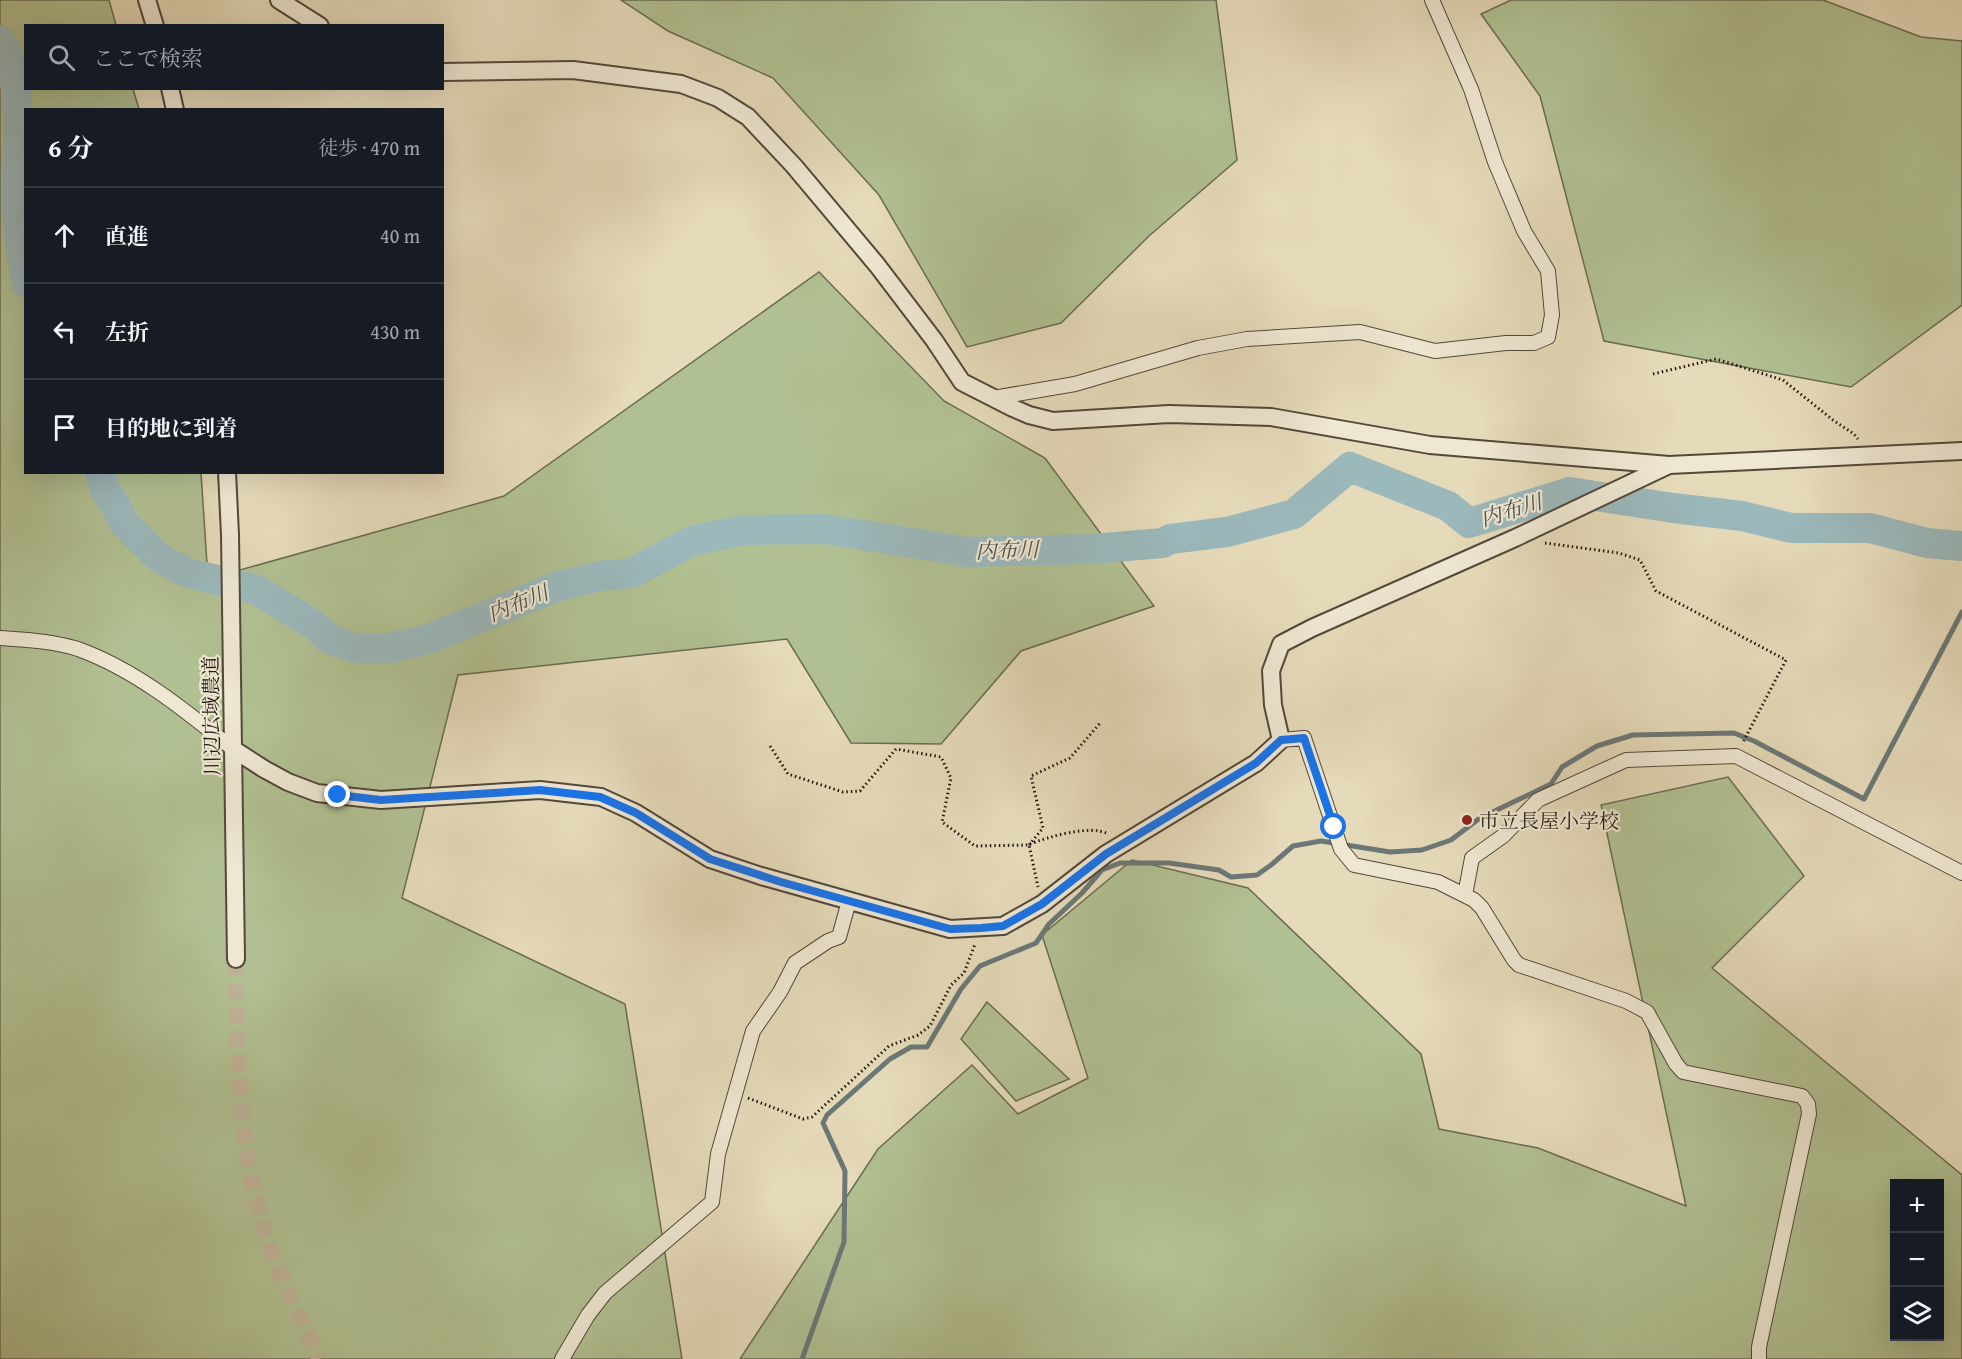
<!DOCTYPE html>
<html lang="ja">
<head>
<meta charset="utf-8">
<style>
  body { margin:0; font-family:"Gentium Book Plus","Noto Serif JP",serif; background:#242831; color:#f1f3f6 }
  .controls { position:absolute; right:18px; bottom:18px; display:grid; overflow:hidden; border-radius:0px; box-shadow:0 6px 24px #0002 }
  .controls button { width:54px; height:54px; display:grid; place-items:center; padding:0; border:0; border-bottom:2px solid #363941; background:#171b24; color:#f1f3f6; font:30px sans-serif }
  .stop { position:absolute; width:18px; height:18px; margin:-14px; border:4px solid #1a73e8; border-radius:50%; background:#fff }
  .stop.end { background:#1a73e8; border-color:#fff; box-shadow:0 2px 6px #0008 }
  .list { margin:0; padding:0; list-style:none }
  h2 { display:flex; justify-content:space-between; align-items:center; height:78px; margin:0; padding:0 24px; font-size:26px }
  h2 small { font-size:20px; font-weight:400; color:#9ea1a6 }
  .list li { display:grid; grid-template-columns:39px 1fr auto; gap:18px; align-items:center; box-sizing:border-box; height:96px; padding:0 24px; border-top:2px solid #363941 }
  .list b { display:block; font-size:22px; white-space:nowrap }
  .list em { font-size:20px; font-style:normal; color:#9ea1a6 }
  .icon { flex:none; width:33px; height:33px; fill:none; stroke:currentColor; stroke-width:2; stroke-linecap:round; stroke-linejoin:round }
  .map { position:relative; flex:none; width:1962px; height:1359px; overflow:hidden }
  .search { position:absolute; background:#171b24; box-shadow:0 6px 24px #0002; left:24px; top:24px; width:420px; height:66px; display:flex; align-items:center; gap:15px; box-sizing:border-box; padding:0 21px; border-radius:0px; color:#9ea1a6; font-size:22px }
  .panel { position:absolute; background:#171b24; box-shadow:0 6px 24px #0002; left:24px; top:108px; width:420px; height:366px; border-radius:0px }
  .map>svg:first-child { display:block }
  .green { fill:#b1c092; stroke:#6a6c51; stroke-width:1.5; fill-rule:evenodd }
  .lines { fill:none; stroke-linecap:round; stroke-linejoin:round }
  .stream { stroke:#6b7877; stroke-width:5 }
  .river { stroke:#9bb8bb; stroke-width:30 }
  .tertiary-tunnel { stroke:#beb397; stroke-width:16; stroke-dasharray:16 8; stroke-linecap:butt }
  .minor-casing { stroke:#53483a; stroke-width:16 }
  .tertiary-casing { stroke:#53483a; stroke-width:20 }
  .path { stroke:#221810; stroke-width:3; stroke-dasharray:1.5 3; stroke-linecap:butt }
  .minor { stroke:#eee7d2; stroke-width:14 }
  .tertiary { stroke:#eee7d2; stroke-width:16 }
  .route { stroke:#1a73e8; stroke-width:8 }
  .poi-dot { fill:#8f2418; stroke:#eee7d2; stroke-width:2 }
  .labels { text-anchor:middle; dominant-baseline:central; stroke-width:4.5; stroke-linejoin:round; paint-order:stroke }
  .street-label { font-size:20px; fill:#221810; stroke:#eee7d2 }
  .poi-label { font-size:20px; fill:#221810; stroke:#eee7d2; text-anchor:start }
  .water-label { font-size:21px; font-style:italic; fill:#4c504c; stroke:#eee7d2 }
</style>
</head>
<body>
<div class="map">
<svg width="1962" height="1359" viewBox="0 0 1962 1359">
  <rect width="100%" height="100%" fill="#e5dab9"/>
  <filter id="stains"><feTurbulence type="fractalNoise" baseFrequency=".00333" numOctaves="4"/><feColorMatrix values="0 0 0 0 .2 0 0 0 0 .09 0 0 0 0 .02 0 0 0 .5 -.17"/></filter>
  <radialGradient id="worn" r=".72"><stop offset=".6" stop-color="#630" stop-opacity="0"/><stop offset="1" stop-color="#630" stop-opacity=".3"/></radialGradient>
  <g class="green">
    <path d="M0,0h109l7,25 -90,1v62l107,1 6,20 -113,1v362l175,1 7,106 296,-83 315,-224 125,129 101,57 109,148 -133,45 -80,93 -90,-1 -64,-104 -329,36 -56,223 223,106 57,355h-682z"/>
    <path d="M621,0h595l21,160 -88,76 -88,87 -94,24 -88,-152 -106,-117 -105,-47z"/>
    <path d="M1511,0h312l98,37 41,4v264l-111,82 -247,-46 -64,-245 -59,-82z"/>
    <path d="M1728,777l76,99 -92,92 250,207v184h-1222l138,-210 94,-84 46,49 70,-36 -46,-143 90,-75 116,28 173,166 18,75 99,19 148,58 -85,-401zM1894,1184h46v152h-46z"/>
    <path d="M987,1002l82,77 -53,22 -55,-62z"/>
  </g>
  <g class="lines">
    <path class="stream" d="M802,1359l42,-117 1,-71 -22,-48 4,-8 63,-56 21,-12h16l34,-58 19,-23 56,-23 13,-19 33,-31 20,-23 18,-7h49l50,7 12,7 26,-2 14,-10 22,-19 28,-5 69,11 32,-2 29,-10 29,-22 71,-34 11,-17 35,-21 36,-11 101,-2 20,8 110,58 98,-187"/>
    <g class="river">
      <path d="M0,40c28,43 14,122 17,173 1,23 5,46 9,69"/>
      <path d="M100,472l4,16 12,18 8,17 34,34 27,15 72,18 57,35 15,14 26,9h34l40,-9 127,-52 43,-11 33,-3 60,-32 51,-11 81,-1 144,23 124,-3 71,-6 7,-4 57,-7 67,-18 56,-47 98,39 21,17 101,-31 103,16 69,8 49,12h79l57,15 35,3"/>
    </g>
    <path class="tertiary-tunnel" d="M236,959c1,95 2,191 32,282 14,40 33,79 51,118"/>
    <g class="minor-casing">
      <g id="minor">
        <path d="M993,398l82,-14 123,-36 49,-9 113,-7 75,19 71,-8h28l14,-6 4,-22 -4,-44 -24,-40 -29,-69 -24,-73 -39,-89"/>
        <path d="M0,638c26,2 53,3 78,11 58,21 108,62 155,100"/>
        <path d="M1281,740l23,-2 37,111 13,16 84,17 36,18 8,8 32,52 5,5 107,36 21,11 29,52 7,8 119,24 6,8 1,10 -50,233v12"/>
        <path d="M1465,895l7,-37 31,-22 35,-36 88,-40 110,-4 226,117"/>
        <path d="M562,1359l26,-44 17,-22 107,-91 6,-48 35,-123 27,-39 15,-29 33,-22 11,-4 10,-36"/>
      </g>
    </g>
    <g class="tertiary-casing">
      <g id="tertiary">
        <path d="M147,0l8,26"/>
        <path d="M279,0l41,26"/>
        <path d="M442,72l131,-2 108,14 37,14 30,19 46,49 83,99 57,75 28,42 51,26 16,7 24,6 116,-7 102,3 159,28 239,20 293,-14"/>
        <path d="M170,88l5,22"/>
        <path d="M227,472l3,63 6,424"/>
        <path d="M233,749l31,20 24,13 29,11 64,7 159,-10 61,7 35,16 74,46 51,17 189,53 53,-3 39,-22 64,-50 150,-91 25,-23 -8,-35 -2,-34 10,-27 31,-16 203,-90 154,-73"/>
      </g>
    </g>
    <g class="path">
      <path d="M1653,374l63,-15 67,21 50,40 21,14 4,5"/>
      <path d="M1545,543l74,10 21,7 16,31 130,69 -44,84"/>
      <path d="M770,746l18,28 55,18 17,-1 36,-42 45,8 10,21 -9,44 33,24 54,-1 9,42"/>
      <path d="M1030,844c18,-7 61,-20 78,-10"/>
      <path d="M1029,845l14,-17 -12,-52 39,-18 31,-36"/>
      <path d="M748,1098l55,21 9,-2 77,-71 29,-11 12,-9 21,-41 13,-12 11,-29"/>
    </g>
    <use href="#minor" class="minor"/>
    <use href="#tertiary" class="tertiary"/>
  </g>
  <g class="lines">
    <path class="route" d="M338,795l43,5 159,-10 60,7 36,16 74,46 71,23 169,47 31,-1 22,-2 39,-22 64,-50 150,-91 25,-23 23,-2 30,89"/>
  </g>
  <circle class="poi-dot" cx="1467" cy="820" r="6"/>
  <g class="labels">
    <g class="street-label">
      <text transform="translate(211 716) rotate(-91)">川辺広域農道</text>
    </g>
    <g class="poi-label">
      <text x="1479" y="820">市立長屋小学校</text>
    </g>
    <g class="water-label">
      <text transform="translate(1511 510) rotate(-17)">内布川</text>
      <text transform="translate(1007 550) rotate(-2)">内布川</text>
      <text transform="translate(518 603) rotate(-22)">内布川</text>
    </g>
  </g>
  <rect width="100%" height="100%" filter="url(#stains)"/>
  <rect width="100%" height="100%" fill="url(#worn)"/>
</svg>
<div class="controls">
<button>+</button>
<button>−</button>
<button><svg class="icon" aria-label="layers" viewBox="0 0 24 24"><path d="M12 4l9 5-9 5-9-5zM3 14l9 5 9-5"/></svg></button>
</div>
<div class="stop" style="left:1334px;top:827px"></div>
<div class="stop end" style="left:338px;top:795px"></div>
<div class="search"><svg class="icon" aria-label="search" viewBox="0 0 24 24"><circle cx="10" cy="10" r="6"/><path d="M15 15l6 6"/></svg>ここで検索</div>
<section class="panel">
<h2>6 分<small>徒歩 · 470 m</small></h2>
<ul class="list">
<li><svg class="icon" aria-label="ahead" viewBox="0 0 24 24"><path d="M12 20V5M6 11l6-6 6 6"/></svg><div><b>直進</b></div><em>40 m</em></li>
<li><svg class="icon" aria-label="left" viewBox="0 0 24 24"><path d="M17 20v-9H6M10 6l-5 5 5 5"/></svg><div><b>左折</b></div><em>430 m</em></li>
<li><svg class="icon" aria-label="arrive" viewBox="0 0 24 24"><path d="M6 21V4h12l-3 4 3 4H6"/></svg><div><b>目的地に到着</b></div></li>
</ul>
</section>
</div>
</body>
</html>
